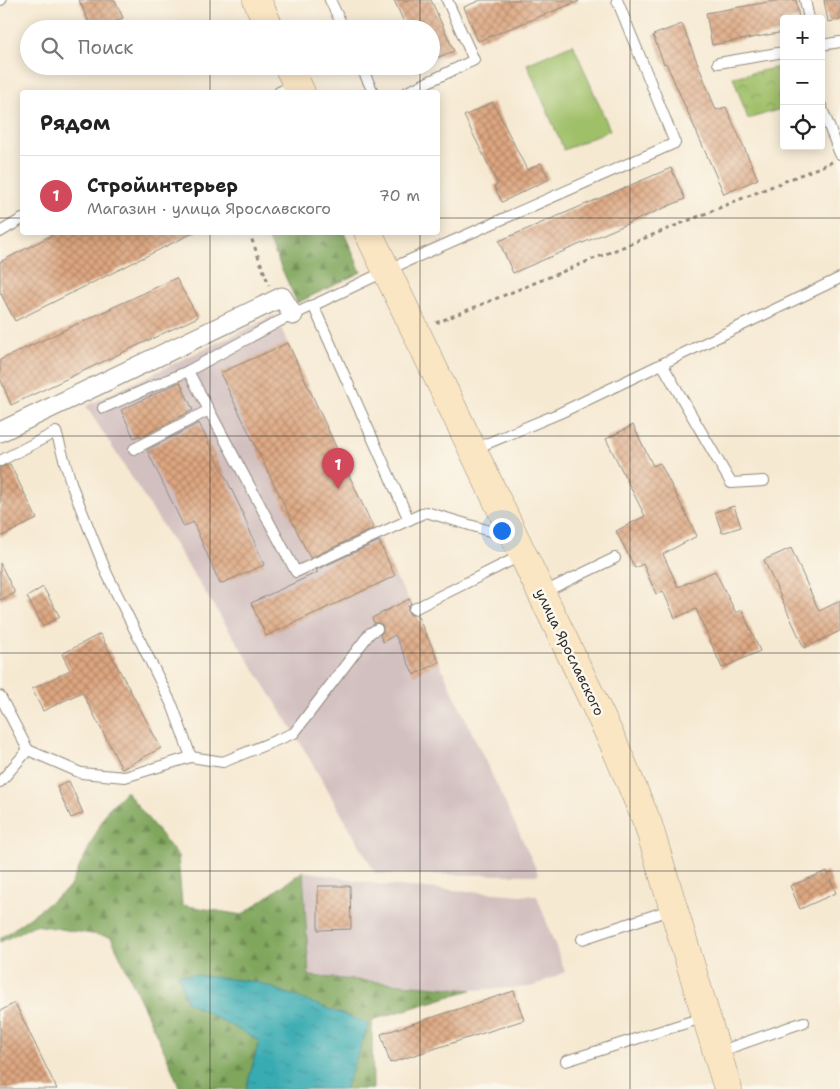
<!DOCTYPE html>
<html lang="ru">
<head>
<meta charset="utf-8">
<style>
  body { margin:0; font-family:"Shantell Sans",sans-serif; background:#f2f2f2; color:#222 }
  .controls { position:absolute; right:15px; top:15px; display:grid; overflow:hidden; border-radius:5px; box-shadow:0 2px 12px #0003 }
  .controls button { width:45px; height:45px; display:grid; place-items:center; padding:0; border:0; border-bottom:1px solid #e0e0e0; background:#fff; color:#222; font:25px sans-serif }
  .you { position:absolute; left:501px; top:530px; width:18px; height:18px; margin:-12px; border:4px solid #fff; border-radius:50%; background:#1a73e8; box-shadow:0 0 0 8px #1a73e833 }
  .badge { display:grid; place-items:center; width:32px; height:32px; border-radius:50%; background:#d1495b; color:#fff; font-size:16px; font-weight:700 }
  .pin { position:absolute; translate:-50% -41px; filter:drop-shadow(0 1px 2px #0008) }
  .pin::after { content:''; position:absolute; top:26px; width:18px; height:15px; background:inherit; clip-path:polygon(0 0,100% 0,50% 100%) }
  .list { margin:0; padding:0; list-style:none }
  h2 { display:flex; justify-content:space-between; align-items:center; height:65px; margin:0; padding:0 20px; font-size:21px }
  h2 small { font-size:16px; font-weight:400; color:#767676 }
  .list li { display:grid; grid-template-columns:32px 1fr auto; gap:15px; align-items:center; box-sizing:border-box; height:80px; padding:0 20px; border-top:1px solid #e0e0e0 }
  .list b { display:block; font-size:19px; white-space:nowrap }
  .list p { margin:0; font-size:16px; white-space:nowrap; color:#767676 }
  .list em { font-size:16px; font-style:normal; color:#767676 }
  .icon { flex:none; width:28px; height:28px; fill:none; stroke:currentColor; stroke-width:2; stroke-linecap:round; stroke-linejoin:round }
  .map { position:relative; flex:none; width:840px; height:1089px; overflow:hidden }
  .search { position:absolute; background:#fff; box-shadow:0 2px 12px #0003; left:20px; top:20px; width:420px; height:55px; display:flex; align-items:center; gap:12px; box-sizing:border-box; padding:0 18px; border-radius:28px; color:#767676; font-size:19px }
  .panel { position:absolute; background:#fff; box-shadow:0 2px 12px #0003; left:20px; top:90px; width:420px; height:145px; border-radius:5px }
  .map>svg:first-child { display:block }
  .industrial { fill:#d2bfbf }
  .forest { fill:url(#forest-firs); stroke:#556844 }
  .park { fill:url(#park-crowns); stroke:#657549 }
  .pitch { fill:#9fbf67; stroke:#657549 }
  .water { fill:url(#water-ripples); stroke:#326b6e }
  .building { fill:url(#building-cross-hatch) }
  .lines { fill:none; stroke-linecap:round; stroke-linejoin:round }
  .lane-casing { stroke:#908a7e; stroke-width:12 }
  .street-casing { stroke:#908a7e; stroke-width:21 }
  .secondary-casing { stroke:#908a7e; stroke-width:29 }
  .path { stroke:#908a7e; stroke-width:3; stroke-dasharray:4 4; stroke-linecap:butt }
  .lane { stroke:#fff; stroke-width:10 }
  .street { stroke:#fff; stroke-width:19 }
  .secondary { stroke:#fbe6c4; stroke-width:28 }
  .grid { fill:none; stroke:#2b2b2b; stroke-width:1; stroke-opacity:0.55 }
  .labels { text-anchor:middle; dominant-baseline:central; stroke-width:5; stroke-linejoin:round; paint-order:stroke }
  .street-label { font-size:14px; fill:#2b2b2b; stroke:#fbf7ec }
</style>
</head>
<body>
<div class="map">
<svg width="840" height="1089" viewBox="0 0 840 1089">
  <defs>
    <pattern id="forest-firs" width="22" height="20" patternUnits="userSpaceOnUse" patternTransform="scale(1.25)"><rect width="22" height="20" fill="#7fa65c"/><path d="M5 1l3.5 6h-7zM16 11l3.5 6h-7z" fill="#68874c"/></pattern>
    <pattern id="park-crowns" width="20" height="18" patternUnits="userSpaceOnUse" patternTransform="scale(1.25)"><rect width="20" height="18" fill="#9fbf67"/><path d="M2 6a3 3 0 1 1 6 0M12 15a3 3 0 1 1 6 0" fill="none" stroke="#829b55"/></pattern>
    <pattern id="water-ripples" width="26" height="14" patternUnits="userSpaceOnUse" patternTransform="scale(1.25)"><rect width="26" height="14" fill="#39abb2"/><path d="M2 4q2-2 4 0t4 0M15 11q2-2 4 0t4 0" fill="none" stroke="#308b91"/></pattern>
    <pattern id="building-cross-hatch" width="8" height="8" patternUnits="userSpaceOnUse" patternTransform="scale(1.25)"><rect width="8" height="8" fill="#dda680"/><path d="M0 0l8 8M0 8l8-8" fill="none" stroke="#b38769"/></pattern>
  </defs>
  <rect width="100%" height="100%" fill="#fbf7ec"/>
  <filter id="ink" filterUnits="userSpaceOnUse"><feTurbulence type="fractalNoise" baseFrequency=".02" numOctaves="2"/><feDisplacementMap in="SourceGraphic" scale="10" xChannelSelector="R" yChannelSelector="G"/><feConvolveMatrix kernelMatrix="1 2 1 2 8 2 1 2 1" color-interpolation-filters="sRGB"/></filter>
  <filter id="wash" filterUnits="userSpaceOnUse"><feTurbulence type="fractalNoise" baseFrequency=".0096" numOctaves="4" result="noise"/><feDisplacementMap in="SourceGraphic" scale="20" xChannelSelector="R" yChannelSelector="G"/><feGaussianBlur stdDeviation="1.12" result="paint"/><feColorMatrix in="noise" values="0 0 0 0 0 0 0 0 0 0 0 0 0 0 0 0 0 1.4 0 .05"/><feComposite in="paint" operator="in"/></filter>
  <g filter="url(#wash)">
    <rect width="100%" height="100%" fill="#f6e9d2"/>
    <g class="industrial">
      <path d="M275,315l120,261 19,33 125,266 -163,-1 -86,-149 -204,-319z"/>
      <path d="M303,871l79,14 155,11 28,76 -34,15 -60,3 -163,-14z"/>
    </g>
    <g class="forest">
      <path d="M266,233h78l17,39 -64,31z"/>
      <path d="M126,791l52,65 4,49 60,10 61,-44 6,105 162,14 -99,30 1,69h-193l-13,-32 -56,-120 -76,-12 -35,17v-3l69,-51 39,-79z"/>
    </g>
    <path class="park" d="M784,66v42l-36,11 -15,-42z"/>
    <path class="pitch" d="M573,44l37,86 -46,20 -37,-86z"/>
    <path class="water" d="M178,973l79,9 112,42 -24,65h-99l13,-48 -73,-40z"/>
    <g id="blocks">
      <g class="building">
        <path d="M79,0h36l8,18 -11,5 3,6h-23z"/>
        <path d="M394,0h37l23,51 -23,9v-31h-24z"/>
        <path d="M481,0h98v1l-101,40 -14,-34z"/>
        <path d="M780,0h16l3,19h-15v13l-72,13 -6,-32z"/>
        <path d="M824,0h16v20l-12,2z"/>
        <path d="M682,24l34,86 10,-3 32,72 -34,15 -58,-131 -2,1 -11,-29z"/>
        <path d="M493,102l34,68 14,-7 8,16 -47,23 -8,-16 4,-2 -34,-68z"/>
        <path d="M671,168l14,31 -172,74 -14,-32z"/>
        <path d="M58,232h137l-180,89 -15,-29v-30z"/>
        <path d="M176,278l22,39 -187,88 -11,-27v-18z"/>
        <path d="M288,343l85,184v2l-63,29 -90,-185z"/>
        <path d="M180,382l13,28 -52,27 -1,-2 -6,3 -13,-28z"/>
        <path d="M199,423l41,84 24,58 -44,19 -27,-62 -9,5 -37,-77z"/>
        <path d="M633,425l20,41 7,-3 37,73 -34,18 15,33 37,-16 21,42 6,-3 18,41 -38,17 -26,-59 -21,9 -12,-27 -7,3 -13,-30 -8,4 -19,-37 29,-15 -39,-77z"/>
        <path d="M10,464l27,55 -37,18v-69z"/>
        <path d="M734,506l7,21 -19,6 -7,-21z"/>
        <path d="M379,541l16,35 -129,60 -15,-33 67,-31 -2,-2z"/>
        <path d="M791,548l28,63 21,-10v30l-36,17 -40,-88z"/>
        <path d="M0,563l15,30 -15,7z"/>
        <path d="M43,587l17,30 -17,9 -16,-29z"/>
        <path d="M409,599l2,4 -3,3v6l3,3h6l22,47 -25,13 -19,-40 -12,7 -3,-7 3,-3v-6l-3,-3h-6l-2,-5z"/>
        <path d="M100,634l61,114 -39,21 -40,-77 -39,19 -11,-22 38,-19 -8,-16z"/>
        <path d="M69,781l14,32 -12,5 -14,-31z"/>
        <path d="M827,871l9,22 -36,16 -10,-23z"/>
        <path d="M318,886h32l1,43 -33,1z"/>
        <path d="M514,991l10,29 -134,43 -9,-29z"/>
        <path d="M15,1003l42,86h-57v-78z"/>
      </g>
    </g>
  </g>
  <g filter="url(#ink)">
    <use href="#blocks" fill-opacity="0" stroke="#908a7e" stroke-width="1"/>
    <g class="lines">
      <g class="lane-casing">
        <g id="lane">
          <path d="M0,0h1"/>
          <path d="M330,0l14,29"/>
          <path d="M805,0l4,19"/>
          <path d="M821,45l19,-3"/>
          <path d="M718,63l66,-11"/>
          <path d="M361,66l12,26"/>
          <path d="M279,92l17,-8"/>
          <path d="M407,92l67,-32 -27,-60"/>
          <path d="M821,106l19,48"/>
          <path d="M0,232l22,-13"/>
          <path d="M313,305l96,215"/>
          <path d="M662,364l69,119 33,-2"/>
          <path d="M188,371l108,201 130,-60 84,25"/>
          <path d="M103,408l85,-37 90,-49 125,-59 272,-120 -58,-143"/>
          <path d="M134,449l75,-39"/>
          <path d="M474,449l86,-36 280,-135"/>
          <path d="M0,461l56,-29 16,54 35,88 66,133 18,50"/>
          <path d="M542,593l73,-35"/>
          <path d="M414,609l108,-54"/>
          <path d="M0,696l28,54"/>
          <path d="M0,782l28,-32 53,23 44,4 66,-20 32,5 71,-29 76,-100 7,-4"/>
          <path d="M582,939l91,-30"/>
          <path d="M718,1052l86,-30"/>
          <path d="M566,1061l139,-44"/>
        </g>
      </g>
      <g class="street-casing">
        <path id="street" d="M0,432l282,-135 11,18"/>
      </g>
      <g class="secondary-casing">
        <g id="secondary">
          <path d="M257,0l13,29"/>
          <path d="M288,66l13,26"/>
          <path d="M368,232l245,510 35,82 80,265"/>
        </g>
      </g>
      <g class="path">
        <path d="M249,232l20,53"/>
        <path d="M436,323l396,-161"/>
      </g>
      <use href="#lane" class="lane"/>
      <use href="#street" class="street"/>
      <use href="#secondary" class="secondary"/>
    </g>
  </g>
  <path class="grid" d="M210,0v29M420,0v29M630,0v1089M210,66v26M420,66v26M0,218h22M438,218h402M210,232v857M420,232v857M0,436h840M0,653h840M0,871h840"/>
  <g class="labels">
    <g class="street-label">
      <text transform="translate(570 652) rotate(64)">улица Ярославского</text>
    </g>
  </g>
</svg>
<div class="controls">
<button>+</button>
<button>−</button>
<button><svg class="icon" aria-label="locate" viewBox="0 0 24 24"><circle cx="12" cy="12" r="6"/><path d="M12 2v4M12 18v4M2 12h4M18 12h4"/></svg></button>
</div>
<div class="you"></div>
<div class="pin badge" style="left:338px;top:489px">1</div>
<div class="search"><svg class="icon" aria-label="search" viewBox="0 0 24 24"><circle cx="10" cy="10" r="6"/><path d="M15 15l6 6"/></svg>Поиск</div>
<section class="panel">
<h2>Рядом<small></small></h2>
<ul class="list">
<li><span class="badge">1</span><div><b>Стройинтерьер</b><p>Магазин · улица Ярославского</p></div><em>70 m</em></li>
</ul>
</section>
</div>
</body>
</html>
